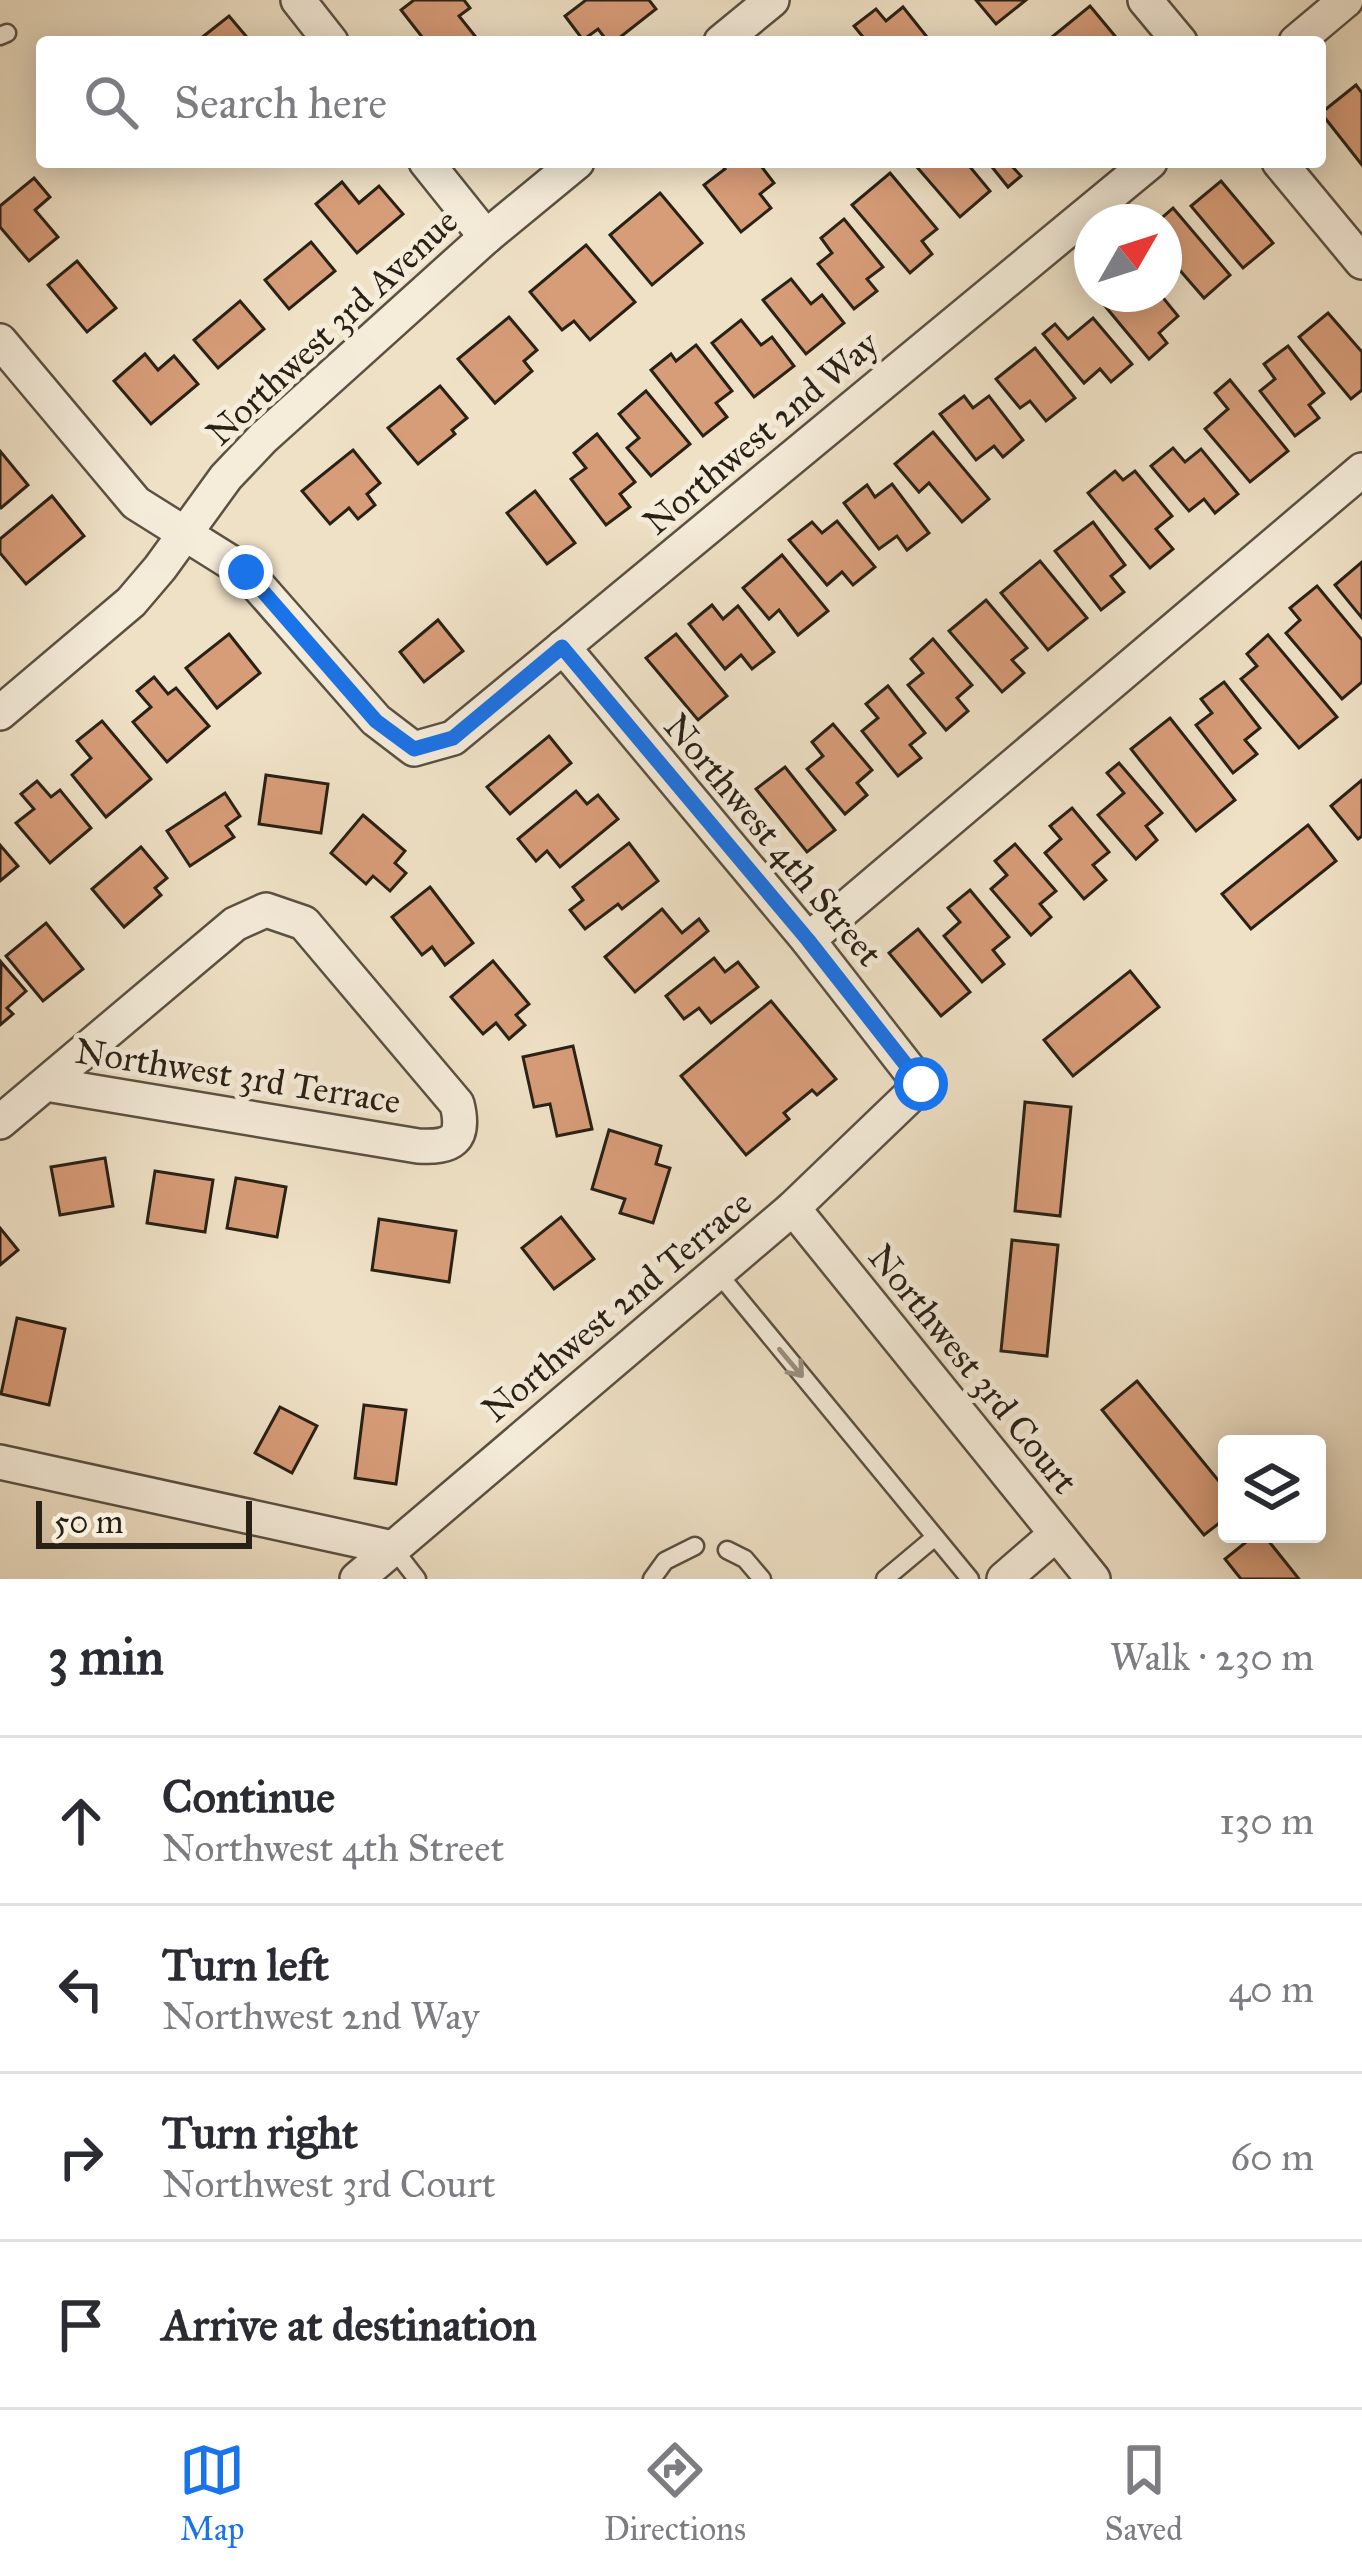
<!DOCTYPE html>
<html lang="en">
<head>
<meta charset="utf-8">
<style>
  body { margin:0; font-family:"IM FELL Great Primer",serif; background:#f2f2f3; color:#2b2b33 }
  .controls { position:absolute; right:36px; bottom:36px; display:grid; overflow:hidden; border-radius:12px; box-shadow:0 6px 30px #0003 }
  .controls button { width:108px; height:108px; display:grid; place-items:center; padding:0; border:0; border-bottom:3px solid #e1e1e2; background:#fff; color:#2b2b33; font:60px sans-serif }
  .compass { position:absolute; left:1074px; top:204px; width:108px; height:108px; border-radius:50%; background:#fff; box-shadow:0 6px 30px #0003; rotate:51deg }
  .scale { position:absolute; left:36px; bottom:30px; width:216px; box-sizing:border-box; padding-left:12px; border:6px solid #292116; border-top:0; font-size:33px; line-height:42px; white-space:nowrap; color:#292116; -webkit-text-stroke:9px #f5ecda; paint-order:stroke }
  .stop { position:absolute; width:36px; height:36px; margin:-27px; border:9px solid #1a73e8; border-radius:50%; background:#fff }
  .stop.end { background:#1a73e8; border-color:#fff; box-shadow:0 3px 12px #0008 }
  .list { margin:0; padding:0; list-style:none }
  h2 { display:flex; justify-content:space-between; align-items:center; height:156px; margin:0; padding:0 48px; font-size:51px }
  h2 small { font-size:39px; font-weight:400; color:#7c7c81 }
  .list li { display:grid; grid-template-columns:78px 1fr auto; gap:36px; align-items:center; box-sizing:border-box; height:168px; padding:0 48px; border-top:3px solid #e1e1e2 }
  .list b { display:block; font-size:45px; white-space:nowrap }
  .list p { margin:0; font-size:39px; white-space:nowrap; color:#7c7c81 }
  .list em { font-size:39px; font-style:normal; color:#7c7c81 }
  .icon { flex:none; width:66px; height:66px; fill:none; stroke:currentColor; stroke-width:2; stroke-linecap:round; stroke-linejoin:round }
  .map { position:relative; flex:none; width:1362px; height:1579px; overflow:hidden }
  .search { position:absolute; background:#fff; box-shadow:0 6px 30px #0003; left:36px; right:36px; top:36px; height:132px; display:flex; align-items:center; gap:30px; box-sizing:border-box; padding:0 42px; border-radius:12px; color:#7c7c81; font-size:45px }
  .sheet { height:828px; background:#fff }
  nav { display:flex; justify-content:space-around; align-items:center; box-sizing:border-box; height:168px; border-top:3px solid #e1e1e2; background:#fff; font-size:33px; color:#7c7c81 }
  nav a { display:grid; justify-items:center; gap:6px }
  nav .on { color:#1a73e8 }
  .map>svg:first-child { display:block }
  .building { fill:#d79c78; stroke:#292116; stroke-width:3 }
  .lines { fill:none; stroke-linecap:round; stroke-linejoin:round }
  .lane-casing { stroke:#5a5142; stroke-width:21 }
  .street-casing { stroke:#5a5142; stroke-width:38 }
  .lane { stroke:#f5ecda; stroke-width:16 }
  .street { stroke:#f5ecda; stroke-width:33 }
  .oneway { stroke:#999182 }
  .route { stroke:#1a73e8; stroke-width:15 }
  .labels { text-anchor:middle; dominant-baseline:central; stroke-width:10; stroke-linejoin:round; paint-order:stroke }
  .street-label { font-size:36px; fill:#292116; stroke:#f5ecda }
</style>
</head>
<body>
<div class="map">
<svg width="1362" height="1579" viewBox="0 0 1362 1579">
  <rect width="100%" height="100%" fill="#efe1c6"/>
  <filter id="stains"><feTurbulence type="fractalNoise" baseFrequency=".00167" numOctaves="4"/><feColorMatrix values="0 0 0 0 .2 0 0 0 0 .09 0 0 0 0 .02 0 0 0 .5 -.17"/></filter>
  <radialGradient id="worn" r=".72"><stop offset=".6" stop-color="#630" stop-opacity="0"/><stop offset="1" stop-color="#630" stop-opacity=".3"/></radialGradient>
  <g class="building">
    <path d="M414,0h50l6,8 -11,8 16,20 -8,6h-41l-25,-32z"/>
    <path d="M586,0h63l7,9 -42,33h-6l-10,-13 -15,11 -18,-24z"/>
    <path d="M976,0h50l-30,24z"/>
    <path d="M1090,6l30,36h-64l-4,-5z"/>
    <path d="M903,7l28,35h-64l-13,-16 22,-17 10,12z"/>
    <path d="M229,16l22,26h-48l-3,-3z"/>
    <path d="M1356,85l6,8v72l-41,-52z"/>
    <path d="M720,162h38l16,21 -14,11 11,14 -30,24 -37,-47 21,-16z"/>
    <path d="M921,162h45l24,29 -30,26 -44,-51z"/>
    <path d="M988,162h20l13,14 -13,11z"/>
    <path d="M890,173l47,56 -15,12 10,13 -22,19 -58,-68z"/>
    <path d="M34,178l16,19 -15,13 23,27 -29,24 -29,-34v-21z"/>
    <path d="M1221,181l52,62 -30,25 -52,-62z"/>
    <path d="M342,182l17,21 20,-17 24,28 -46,39 -41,-49z"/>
    <path d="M660,193l42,50 -50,42 -42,-50z"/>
    <path d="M1173,208l57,67 -26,23 -40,-46v-14l5,-4 -5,-6v-6l-6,-1z"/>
    <path d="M844,219l39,48 -16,12 10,12 -23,18 -36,-45 14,-11 -11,-15z"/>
    <path d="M311,242l24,29 -46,38 -24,-29z"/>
    <path d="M586,245l49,57 -45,38 -16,-19 -12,9 -32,-38z"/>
    <path d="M77,261l39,47 -29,24 -39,-47z"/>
    <path d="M791,279l20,25 11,-9 22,28 -38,31 -43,-54z"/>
    <path d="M1095,294h65l18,22 -19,17 8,10 -18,16z"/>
    <path d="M240,301l24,28 -46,39 -24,-28z"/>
    <path d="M1328,313l34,39v38l-11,9 -52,-62z"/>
    <path d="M509,317l28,33 -13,11 8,10 -37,32 -37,-44z"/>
    <path d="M1093,318l39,46 -21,18 -11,-13 -16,14 -41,-49 12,-10 13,15z"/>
    <path d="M741,320l20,25 11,-8 22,29 -40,31 -42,-54z"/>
    <path d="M696,345l36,46 -16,12 11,14 -24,19 -52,-66 20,-16 5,7z"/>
    <path d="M1288,346l36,47 -15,12 10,13 -24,18 -35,-45 15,-12 -11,-15z"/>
    <path d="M1035,348l40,50 -29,23 -16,-20 -10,7 -24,-29z"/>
    <path d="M145,354l13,16 16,-14 24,28 -47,40 -37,-43z"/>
    <path d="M1230,380l58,71 -38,31 -45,-53 23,-20 -13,-16z"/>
    <path d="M440,386l27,32 -15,12 3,4 -37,30 -30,-36z"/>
    <path d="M646,391l44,53 -39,32 -24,-28 12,-10 -20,-24z"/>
    <path d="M964,396l9,12 16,-12 34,44 -20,17 -9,-11 -18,14 -36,-46z"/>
    <path d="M933,432l56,67 -27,23 -33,-39 -10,9 -24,-28z"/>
    <path d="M597,434l38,48 -15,12 10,13 -24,18 -35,-46 15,-11 -12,-15z"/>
    <path d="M1173,448l12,14 16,-13 37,45 -23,19 -11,-14 -15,12 -38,-45z"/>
    <path d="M353,450l27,33 -13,11 8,11 -17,14 -9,-11 -19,16 -28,-33z"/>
    <path d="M0,451l28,34 -27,23 -1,-1z"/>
    <path d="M1115,471l8,9 12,-9 37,45 -16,13 17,20 -23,19 -62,-75z"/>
    <path d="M892,484l37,49 -22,17 -10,-14 -18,13 -35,-46 23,-18 8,12z"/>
    <path d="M535,491l40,52 -28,21 -40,-51z"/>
    <path d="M52,496l32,40 -58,48 -26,-31v-14z"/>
    <path d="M837,521l38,46 -22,18 -11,-13 -15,13 -38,-45 23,-18 10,11z"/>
    <path d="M1093,522l32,43 -14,11 13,16 -23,18 -46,-59z"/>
    <path d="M782,555l46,56 -30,24 -19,-25 -10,9 -26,-31z"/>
    <path d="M1040,561l47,57 -39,32 -47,-57z"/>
    <path d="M1362,562v56l-27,-33z"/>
    <path d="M1317,586l45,54v42l-20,17 -56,-66 14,-13 -10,-12z"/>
    <path d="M986,600l41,48 -15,12 12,13 -22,19 -53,-61z"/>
    <path d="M712,605l11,14 15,-13 36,46 -22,17 -11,-14 -16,14 -36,-45z"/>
    <path d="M438,620l25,31 -39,31 -24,-30z"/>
    <path d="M229,634l31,39 -43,35 -31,-40z"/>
    <path d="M676,634l51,62 -29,24 -52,-62z"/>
    <path d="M1268,635l69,82 -38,31 -58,-69 16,-13 -10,-12z"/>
    <path d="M933,639l39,46 -15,13 11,13 -22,19 -38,-45 15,-12 -12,-14z"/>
    <path d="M154,677l14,17 8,-6 33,38 -42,36 -34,-40 18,-15 -14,-16z"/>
    <path d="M1224,682l36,46 -15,12 12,14 -24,19 -37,-48 16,-12 -11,-14z"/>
    <path d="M888,686l37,47 -15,12 11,13 -23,18 -36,-45 16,-13 -12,-14z"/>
    <path d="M1170,718l65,82 -39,31 -65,-82z"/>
    <path d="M102,721l49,58 -45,38 -34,-42 19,-17 -14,-17z"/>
    <path d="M833,724l39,46 -15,13 10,12 -22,19 -38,-45 16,-13 -11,-14z"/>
    <path d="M549,736l22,27 -61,51 -23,-27z"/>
    <path d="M1119,763l43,50 -16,13 11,14 -21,19 -38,-44 26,-22 -17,-20z"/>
    <path d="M785,767l50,63 -28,22 -51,-63z"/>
    <path d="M266,775l62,9 -7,49 -62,-9z"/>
    <path d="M1362,780v56l-4,3 -27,-33z"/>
    <path d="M37,781l14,16 9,-7 31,38 -41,35 -34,-40 18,-14 -13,-15z"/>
    <path d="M576,791l11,13 11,-9 20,24 -58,48 -13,-16 -11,10 -18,-22z"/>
    <path d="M225,793l15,23 -14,10 8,11 -44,29 -23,-35z"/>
    <path d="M1072,808l37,44 -16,13 13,15 -22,19 -39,-46 16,-14 -11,-13z"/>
    <path d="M363,815l42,36 -10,12 11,10 -16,18 -17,-15 -7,8 -35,-31z"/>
    <path d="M1308,825l28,36 -85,68 -29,-35z"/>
    <path d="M629,843l29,38 -36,28 -4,-5 -33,25 -15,-19 13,-10 -10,-13z"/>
    <path d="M1015,844l41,47 -16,13 11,13 -20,18 -40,-46 16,-14 -12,-14z"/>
    <path d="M0,845l18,21 -18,15z"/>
    <path d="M141,847l26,31 -12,10 6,7 -37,32 -32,-38z"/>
    <path d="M430,887l43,56 -28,22 -13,-18 -10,8 -30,-38z"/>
    <path d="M970,890l39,47 -16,13 11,14 -22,18 -38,-46 16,-14 -12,-14z"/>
    <path d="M662,909l20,24 17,-14 9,12 -73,61 -30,-35z"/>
    <path d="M46,923l37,46 -40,32 -37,-45z"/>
    <path d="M918,929l52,63 -29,24 -52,-63z"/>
    <path d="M714,958l11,14 13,-10 20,25 -47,36 -12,-15 -15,11 -18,-23z"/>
    <path d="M493,961l36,43 -13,11 9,10 -16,14 -13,-16 -13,11 -32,-37z"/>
    <path d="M1,962l25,29 -19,17 6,6 -13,11z"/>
    <path d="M1130,971l29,36 -86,69 -29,-36z"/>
    <path d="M771,1001l65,78 -19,16 -5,-5 -28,23 5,6 -43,36 -65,-79z"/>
    <path d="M573,1046l19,83 -35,7 -7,-32 -16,3 -11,-50z"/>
    <path d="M1025,1102l46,5 -11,109 -45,-5z"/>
    <path d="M609,1130l52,16 -5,18 14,4 -17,55 -33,-10 5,-14 -33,-10z"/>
    <path d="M105,1158l8,48 -53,9 -9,-48z"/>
    <path d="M155,1171l58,9 -8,52 -58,-9z"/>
    <path d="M236,1178l50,9 -9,50 -50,-9z"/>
    <path d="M561,1217l33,42 -40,30 -32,-41z"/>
    <path d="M379,1219l77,12 -7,51 -77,-12z"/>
    <path d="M0,1228l18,22 -18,15z"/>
    <path d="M1012,1240l46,5 -11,111 -46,-5z"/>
    <path d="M17,1318l48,11 -16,76 -48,-11z"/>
    <path d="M1137,1381l90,110v26l-23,18 -102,-125z"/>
    <path d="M364,1405l42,5 -10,74 -41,-6z"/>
    <path d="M280,1407l37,19 -25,47 -37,-20z"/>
    <path d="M1256,1534h7l36,45h-58l-16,-20z"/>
  </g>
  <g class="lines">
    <g class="lane-casing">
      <g id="lane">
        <path d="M0,36l7,-3"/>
        <path d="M717,1272l253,307"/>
        <path d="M393,1548l24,31"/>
        <path d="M727,1550l18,9 17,20"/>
        <path d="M652,1579l13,-18 30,-15"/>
        <path d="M885,1579l50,-42"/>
      </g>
    </g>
    <g class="street-casing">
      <g id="street">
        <path d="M298,0l33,42"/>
        <path d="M1145,0l35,42"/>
        <path d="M721,42l51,-42"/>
        <path d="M1296,42l50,-42"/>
        <path d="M426,162l60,75"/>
        <path d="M1279,162l83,100"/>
        <path d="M0,341l136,162 110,69 130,148 38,29 39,-11 697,-576"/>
        <path d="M0,713l131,-111 29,-34 66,-91 37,-39 223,-201 91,-75"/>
        <path d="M808,940l554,-470"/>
        <path d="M0,1122l235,-198 31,-14 38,13 153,181c9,36 -5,44 -39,42l-372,-62"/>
        <path d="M793,1208l300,371"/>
        <path d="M0,1462l393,86"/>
        <path d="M357,1579l436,-371 128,-123 -113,-145 -245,-293"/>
        <path d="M1004,1579l52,-45"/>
      </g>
    </g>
    <use href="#lane" class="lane"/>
    <use href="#street" class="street"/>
  </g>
  <defs><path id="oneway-shaft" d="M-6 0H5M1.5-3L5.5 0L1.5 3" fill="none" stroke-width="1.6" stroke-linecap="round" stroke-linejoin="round" transform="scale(3)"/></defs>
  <use class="oneway" href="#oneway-shaft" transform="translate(791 1363) rotate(50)"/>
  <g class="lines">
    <path class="route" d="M246,572l130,149 38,28 39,-11 109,-91 246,293 113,144"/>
  </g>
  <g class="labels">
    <g class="street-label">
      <text transform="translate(332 327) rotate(-43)">Northwest 3rd Avenue</text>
      <text transform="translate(761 433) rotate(-40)">Northwest 2nd Way</text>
      <text transform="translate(773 840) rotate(50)">Northwest 4th Street</text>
      <text transform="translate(238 1076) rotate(9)">Northwest 3rd Terrace</text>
      <text transform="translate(617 1306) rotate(-40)">Northwest 2nd Terrace</text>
      <text transform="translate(973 1369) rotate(51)">Northwest 3rd Court</text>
    </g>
  </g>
  <rect width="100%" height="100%" filter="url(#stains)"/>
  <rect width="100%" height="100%" fill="url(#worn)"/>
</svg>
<div class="controls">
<button><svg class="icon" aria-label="layers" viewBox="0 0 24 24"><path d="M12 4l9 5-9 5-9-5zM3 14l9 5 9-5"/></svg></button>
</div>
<svg class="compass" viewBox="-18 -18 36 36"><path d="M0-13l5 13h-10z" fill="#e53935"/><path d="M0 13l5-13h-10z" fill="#7c7c81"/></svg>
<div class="scale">50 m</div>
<div class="stop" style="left:921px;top:1084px"></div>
<div class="stop end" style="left:246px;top:572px"></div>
<div class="search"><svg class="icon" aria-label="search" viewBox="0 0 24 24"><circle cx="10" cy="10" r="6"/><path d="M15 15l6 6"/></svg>Search here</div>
</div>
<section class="sheet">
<h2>3 min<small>Walk · 230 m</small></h2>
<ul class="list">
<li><svg class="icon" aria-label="ahead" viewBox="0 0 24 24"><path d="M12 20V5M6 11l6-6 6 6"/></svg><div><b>Continue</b><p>Northwest 4th Street</p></div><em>130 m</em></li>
<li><svg class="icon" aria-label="left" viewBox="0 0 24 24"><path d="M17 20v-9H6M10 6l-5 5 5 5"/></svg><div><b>Turn left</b><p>Northwest 2nd Way</p></div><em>40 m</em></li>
<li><svg class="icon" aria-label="right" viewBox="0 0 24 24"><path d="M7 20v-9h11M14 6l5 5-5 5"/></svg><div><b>Turn right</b><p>Northwest 3rd Court</p></div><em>60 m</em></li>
<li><svg class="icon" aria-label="arrive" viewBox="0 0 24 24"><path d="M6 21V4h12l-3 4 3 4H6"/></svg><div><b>Arrive at destination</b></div></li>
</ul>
</section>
<nav>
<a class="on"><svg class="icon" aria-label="map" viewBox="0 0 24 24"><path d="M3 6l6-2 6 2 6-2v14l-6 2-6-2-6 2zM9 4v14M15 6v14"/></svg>Map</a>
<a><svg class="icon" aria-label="directions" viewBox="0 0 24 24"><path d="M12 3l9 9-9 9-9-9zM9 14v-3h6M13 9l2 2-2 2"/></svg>Directions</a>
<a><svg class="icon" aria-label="saved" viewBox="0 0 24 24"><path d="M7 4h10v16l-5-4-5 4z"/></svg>Saved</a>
</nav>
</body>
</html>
